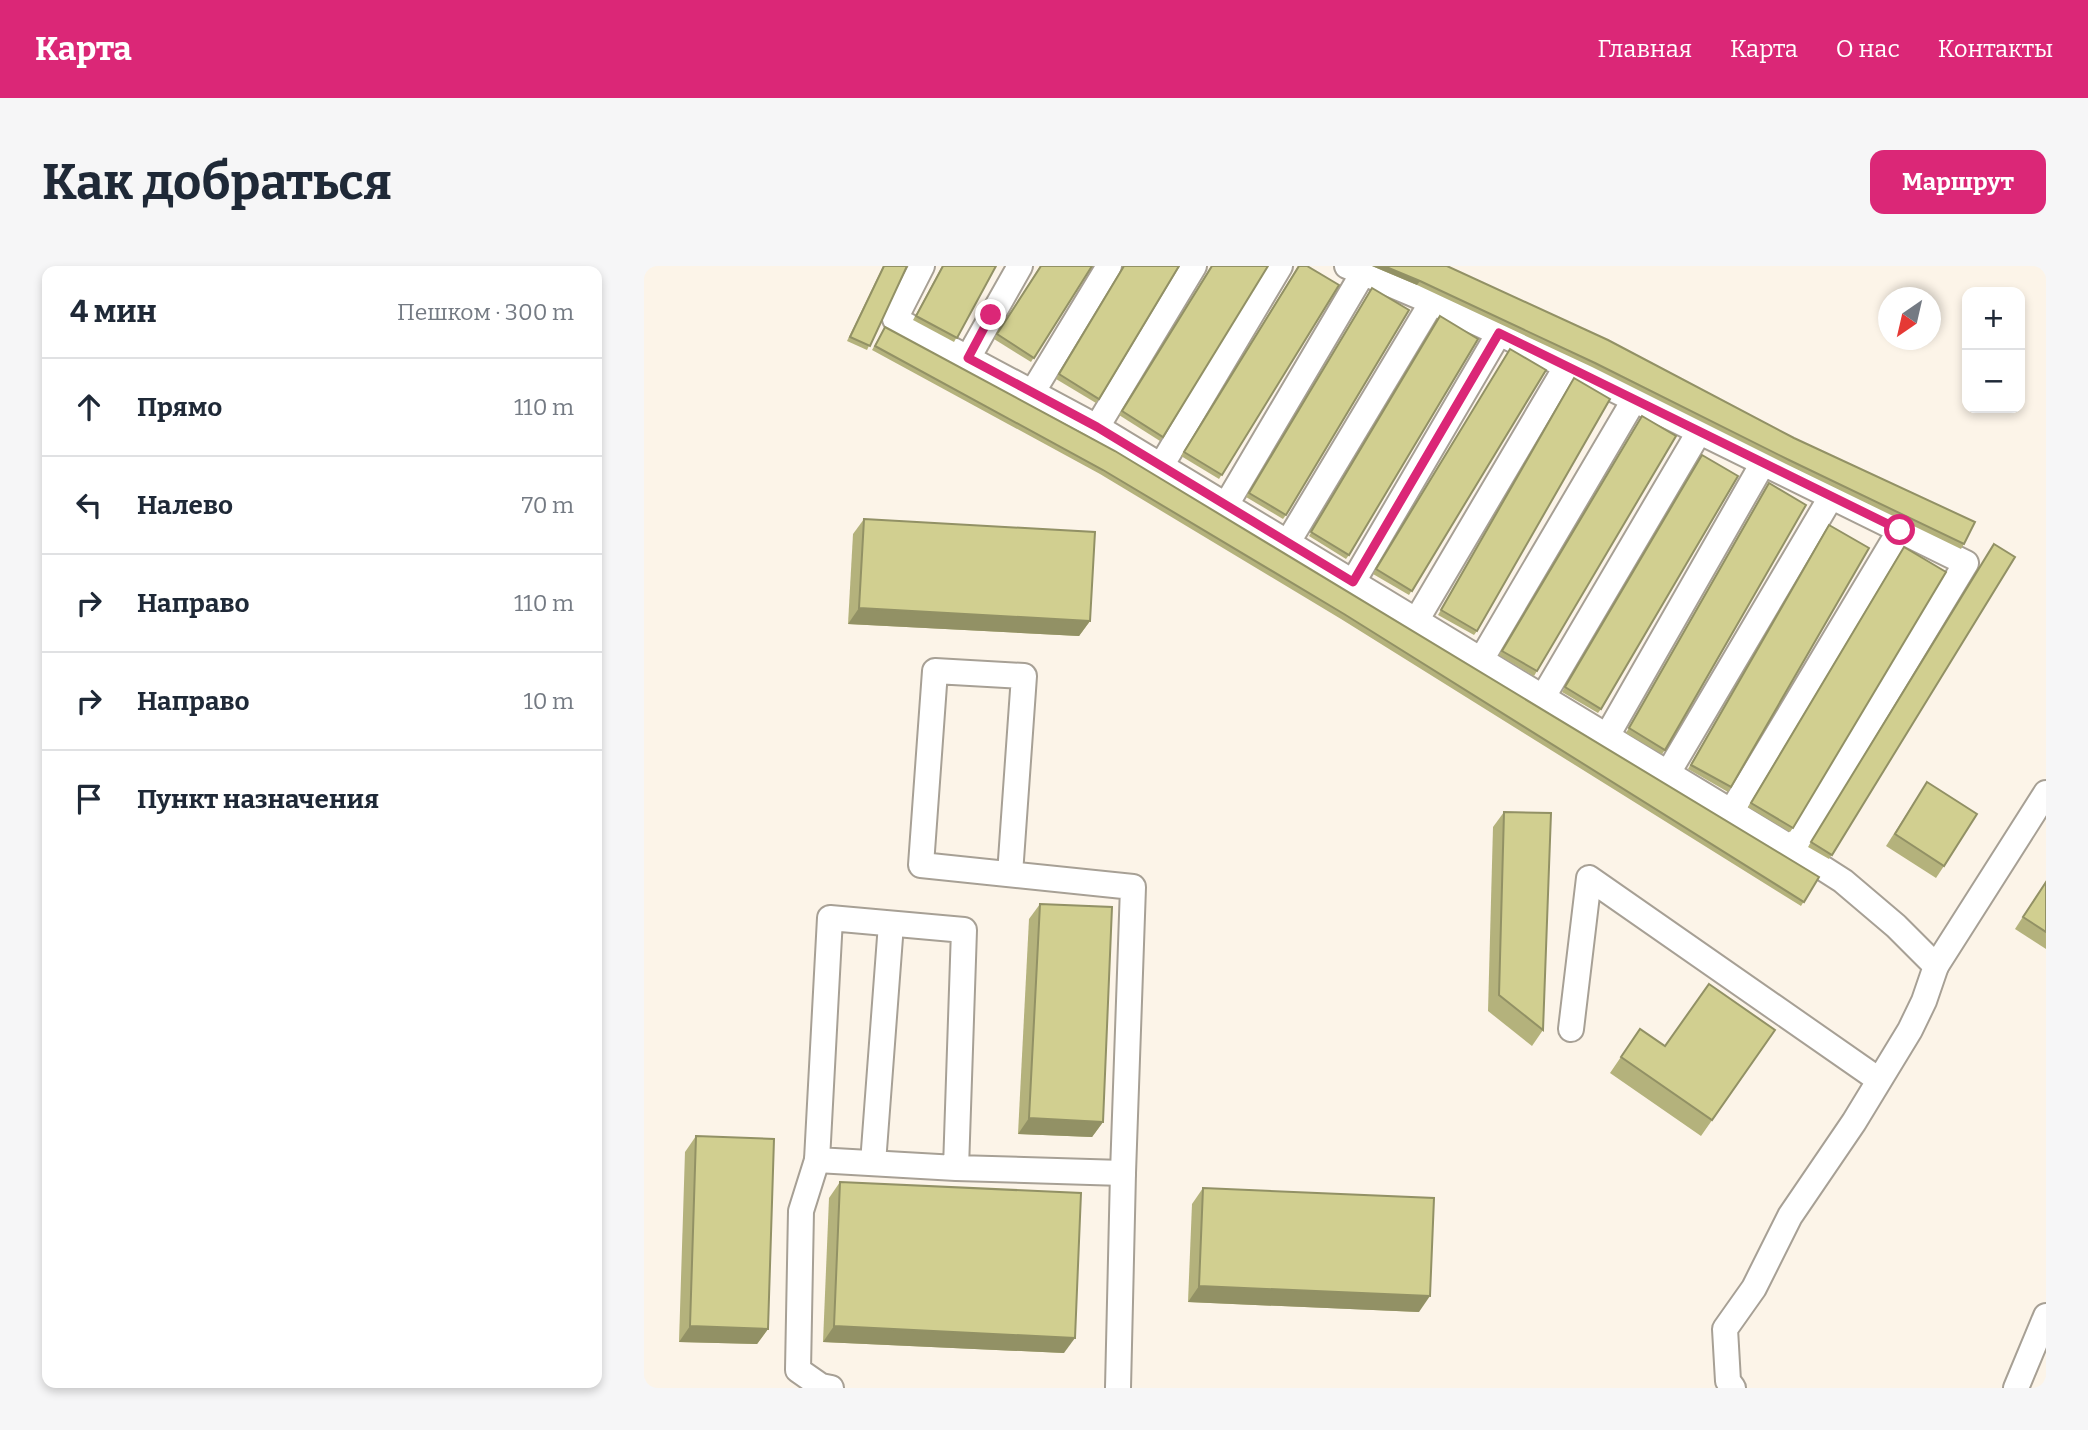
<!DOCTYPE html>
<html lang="ru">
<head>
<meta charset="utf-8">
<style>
  body { margin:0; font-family:Bitter,serif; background:#f6f6f7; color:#1f2937 }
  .controls { position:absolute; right:21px; top:21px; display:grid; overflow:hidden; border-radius:14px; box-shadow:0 4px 10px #0003 }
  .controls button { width:63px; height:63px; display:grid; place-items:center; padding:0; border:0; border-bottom:2px solid #e0e1e3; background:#fff; color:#1f2937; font:35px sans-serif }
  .compass { position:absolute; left:1234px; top:21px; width:63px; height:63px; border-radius:50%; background:#fff; box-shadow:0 4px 10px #0003; rotate:214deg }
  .stop { position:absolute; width:21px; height:21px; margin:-16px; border:5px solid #db2777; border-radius:50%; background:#fff }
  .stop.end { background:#db2777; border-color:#fff; box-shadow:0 2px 7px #0008 }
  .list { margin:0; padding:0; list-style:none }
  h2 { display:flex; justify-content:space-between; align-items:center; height:91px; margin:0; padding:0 28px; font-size:30px }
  h2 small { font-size:23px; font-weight:400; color:#747a83 }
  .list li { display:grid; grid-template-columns:46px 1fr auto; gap:21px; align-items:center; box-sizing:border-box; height:98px; padding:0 28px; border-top:2px solid #e0e1e3 }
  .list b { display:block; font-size:26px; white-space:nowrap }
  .list em { font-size:23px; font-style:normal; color:#747a83 }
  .icon { flex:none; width:38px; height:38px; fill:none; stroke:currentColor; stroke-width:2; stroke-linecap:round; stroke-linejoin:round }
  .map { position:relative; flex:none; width:1402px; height:1122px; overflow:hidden; border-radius:14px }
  header { display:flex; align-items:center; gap:42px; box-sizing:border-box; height:98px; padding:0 35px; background:#db2777; color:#fff }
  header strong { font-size:33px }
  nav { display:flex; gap:38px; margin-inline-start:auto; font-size:24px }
  .intro { display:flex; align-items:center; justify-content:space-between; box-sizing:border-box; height:168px; padding:0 42px }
  h1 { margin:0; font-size:49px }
  .button { padding:18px 32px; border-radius:14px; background:#db2777; color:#fff; font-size:24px; font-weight:700 }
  main { display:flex; gap:42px; padding:0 42px }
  aside { flex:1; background:#fff; border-radius:14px; box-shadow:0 4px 10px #0003 }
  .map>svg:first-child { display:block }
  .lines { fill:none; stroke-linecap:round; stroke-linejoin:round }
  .minor-casing { stroke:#a7a095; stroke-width:28 }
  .minor { stroke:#fff; stroke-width:24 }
  .wall { fill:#b4b27c }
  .shaded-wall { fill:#929165 }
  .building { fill:#d1cf90; stroke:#929165; stroke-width:2 }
  .route { stroke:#db2777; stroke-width:9 }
</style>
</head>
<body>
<header>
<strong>Карта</strong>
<nav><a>Главная</a><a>Карта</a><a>О нас</a><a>Контакты</a></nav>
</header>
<div class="intro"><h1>Как добраться</h1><a class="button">Маршрут</a></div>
<main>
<aside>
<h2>4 мин<small>Пешком · 300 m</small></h2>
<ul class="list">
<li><svg class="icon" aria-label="ahead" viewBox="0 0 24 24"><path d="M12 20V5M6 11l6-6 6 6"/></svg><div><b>Прямо</b></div><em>110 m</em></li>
<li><svg class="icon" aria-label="left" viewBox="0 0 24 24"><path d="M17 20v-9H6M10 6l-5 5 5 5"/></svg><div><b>Налево</b></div><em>70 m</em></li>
<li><svg class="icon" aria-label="right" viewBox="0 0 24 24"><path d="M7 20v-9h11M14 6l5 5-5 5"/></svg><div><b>Направо</b></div><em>110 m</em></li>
<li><svg class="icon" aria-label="right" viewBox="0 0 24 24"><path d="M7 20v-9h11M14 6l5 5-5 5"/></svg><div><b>Направо</b></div><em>10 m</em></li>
<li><svg class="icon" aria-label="arrive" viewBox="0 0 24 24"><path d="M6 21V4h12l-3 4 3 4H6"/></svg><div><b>Пункт назначения</b></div></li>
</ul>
</aside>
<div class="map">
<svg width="1402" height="1122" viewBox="0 0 1402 1122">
  <rect width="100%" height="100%" fill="#fcf4e8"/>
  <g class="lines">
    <g class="minor-casing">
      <g id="minor">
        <path d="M278,0l-27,53 202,108 696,422 50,32 53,45 40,40 -12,35 -14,29 -56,92 -64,94 -36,72 -29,41 3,52 5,7"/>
        <path d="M703,0l85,36 67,31 467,230 -173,286"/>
        <path d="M324,92l52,-92"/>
        <path d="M388,127l77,-127"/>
        <path d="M453,161l97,-161"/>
        <path d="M517,200l119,-200"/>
        <path d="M582,239l137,-232"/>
        <path d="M644,276l144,-240"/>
        <path d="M709,316l146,-249"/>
        <path d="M772,355l150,-254"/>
        <path d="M837,394l153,-260"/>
        <path d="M899,431l156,-265"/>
        <path d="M963,470l156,-273"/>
        <path d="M1024,507l163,-276"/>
        <path d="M1087,546l169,-282"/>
        <path d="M366,608l14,-198 -89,-5 -14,194 212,22 -10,286 -5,215"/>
        <path d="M1292,700l110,-173"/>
        <path d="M927,763l18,-151 290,202"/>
        <path d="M173,894l-16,51 -3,159 23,16 10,2"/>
        <path d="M229,897l18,-239"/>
        <path d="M312,902l-139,-8 13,-242 134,12 -8,238 167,5"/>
        <path d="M1372,1122l30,-72"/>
      </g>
    </g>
    <use href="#minor" class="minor"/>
  </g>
  <g class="wall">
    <path d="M239,0h24l-40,84 -20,-9z"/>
    <path d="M298,0h54l-42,76 -41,-22z"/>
    <path d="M396,0h52l-61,96 -37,-23z"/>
    <path d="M480,0h55l-83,137 -40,-24z"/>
    <path d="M567,0h57l-108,175 -41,-26z"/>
    <path d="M654,0l41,19 -120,194 -38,-23z"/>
    <path d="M728,0h75l517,278 -3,5 -175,-85 -194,-97 -175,-82z"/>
    <path d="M725,26l-83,223 -3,4 -37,-22z"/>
    <path d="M793,54l-88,235 -3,4 -37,-23z"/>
    <path d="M241,61l934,550 -18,29 -460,-287 -241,-145 -228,-124z"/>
    <path d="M866,83l36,21 -137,225 -36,-21z"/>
    <path d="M927,117l-94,248 -3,4 -36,-20z"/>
    <path d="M995,154l-102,251 -3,5 -35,-21z"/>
    <path d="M1055,193l-98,250 -3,4 -36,-21z"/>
    <path d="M1122,221l-101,263 -3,4 -36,-21z"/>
    <path d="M220,253l226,102 -11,15 -231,-12 5,-90z"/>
    <path d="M1182,263l-95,258 -3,5 -40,-23z"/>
    <path d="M1350,278l21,13 -186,302 -21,-12z"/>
    <path d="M1257,285l-108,277 -3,4 -42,-25z"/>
    <path d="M1283,516l17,84 -8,12 -50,-32z"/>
    <path d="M860,546l39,218 -11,16 -44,-35 5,-184z"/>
    <path d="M1402,615v68l-31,-20z"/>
    <path d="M396,638l63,218 -11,15 -74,-3 11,-215z"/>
    <path d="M996,763l25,17 110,-16 -74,106 -91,-63z"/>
    <path d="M52,870l72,193 -11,15 -78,-2 6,-190z"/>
    <path d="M196,916l224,171 -241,-11 6,-144z"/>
    <path d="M559,922l216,124 -231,-10 4,-98z"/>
  </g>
  <g class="shaded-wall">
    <path d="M728,0h12l36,15 -3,4z"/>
    <path d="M215,342l231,13 -11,15 -231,-12z"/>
    <path d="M385,852l74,4 -11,15 -74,-3z"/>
    <path d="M555,1020l231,10 -11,16 -231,-10z"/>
    <path d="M46,1060l78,3 -11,15 -78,-2z"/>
    <path d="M190,1060l241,12 -11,15 -241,-11z"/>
  </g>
  <g class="building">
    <path d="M240,0h23l-37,80 -20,-9z"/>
    <path d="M299,0h53l-39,72 -41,-22z"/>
    <path d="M397,0h51l-58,92 -37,-24z"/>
    <path d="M480,0h55l-80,133 -40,-25z"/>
    <path d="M568,0h56l-105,171 -41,-26z"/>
    <path d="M655,0h8l32,19 -117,190 -38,-23z"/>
    <path d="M740,0h63l161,74 186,98 181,84 -11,22 -175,-84 -194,-97 -175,-82z"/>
    <path d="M728,22l37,22 -123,205 -37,-22z"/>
    <path d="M796,50l38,23 -129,216 -38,-23z"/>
    <path d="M241,61l230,124 704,426 -15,25 -460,-288 -241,-144 -228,-124z"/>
    <path d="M866,83l36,21 -134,221 -36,-22z"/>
    <path d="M930,112l36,21 -133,232 -36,-21z"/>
    <path d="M998,150l34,20 -139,235 -35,-20z"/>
    <path d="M1058,189l36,21 -137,233 -36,-22z"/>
    <path d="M1125,217l37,22 -141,245 -36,-22z"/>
    <path d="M220,253l231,13 -5,89 -231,-13z"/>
    <path d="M1185,259l40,23 -138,239 -40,-22z"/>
    <path d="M1350,278l21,13 -183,298 -21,-13z"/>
    <path d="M1260,281l42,25 -153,256 -42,-25z"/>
    <path d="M1283,516l50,32 -33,52 -49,-32z"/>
    <path d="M860,546l47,1 -8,217 -44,-35z"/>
    <path d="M1402,616v50l-23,-15z"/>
    <path d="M396,638l72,3 -9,215 -74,-4z"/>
    <path d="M1065,718l66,46 -63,90 -91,-63 19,-28 25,17z"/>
    <path d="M52,870l78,3 -6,190 -78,-3z"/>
    <path d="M196,916l241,11 -6,145 -241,-12z"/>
    <path d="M559,922l231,10 -4,98 -231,-10z"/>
  </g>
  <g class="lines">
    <path class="route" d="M347,49l-23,43 129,69 256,155 146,-249 401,197"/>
  </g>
</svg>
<div class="controls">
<button>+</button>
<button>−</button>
</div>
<svg class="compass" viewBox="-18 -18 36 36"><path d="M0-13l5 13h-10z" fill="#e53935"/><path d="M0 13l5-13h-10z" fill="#747a83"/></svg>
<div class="stop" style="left:1256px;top:264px"></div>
<div class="stop end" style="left:347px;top:49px"></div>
</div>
</main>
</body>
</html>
